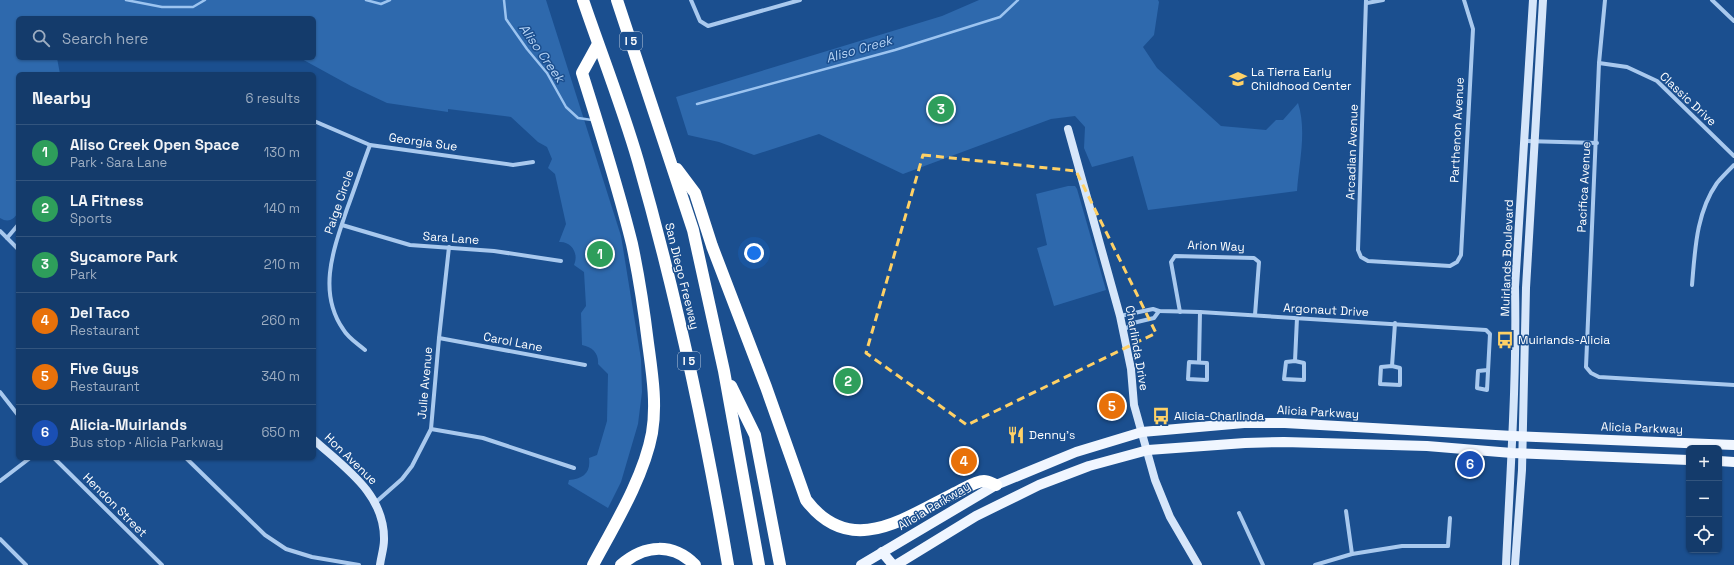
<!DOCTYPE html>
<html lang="en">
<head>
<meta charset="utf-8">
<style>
  body { margin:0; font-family:"Space Grotesk",sans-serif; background:#1d4271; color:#f1f3f6 }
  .controls { position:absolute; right:12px; bottom:12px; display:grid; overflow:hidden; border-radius:6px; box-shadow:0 1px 3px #0004 }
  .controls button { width:36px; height:36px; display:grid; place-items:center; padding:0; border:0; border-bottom:1px solid #33557e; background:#143b6b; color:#f1f3f6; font:20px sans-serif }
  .you { position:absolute; left:754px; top:253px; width:14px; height:14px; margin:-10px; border:3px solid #fff; border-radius:50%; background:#1a73e8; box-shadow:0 0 0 6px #1a73e833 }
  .badge { display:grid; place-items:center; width:26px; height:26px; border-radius:50%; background:#ffd166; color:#fff; font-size:13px; font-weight:700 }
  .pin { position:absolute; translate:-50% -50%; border:2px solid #fff; box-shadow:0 1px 4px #0006 }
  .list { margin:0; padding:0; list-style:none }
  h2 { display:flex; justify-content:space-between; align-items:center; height:52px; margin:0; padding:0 16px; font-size:17px }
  h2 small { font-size:13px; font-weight:400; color:#9dadc1 }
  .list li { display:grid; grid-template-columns:26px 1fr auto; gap:12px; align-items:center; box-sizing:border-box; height:56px; padding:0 16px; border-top:1px solid #33557e }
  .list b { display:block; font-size:15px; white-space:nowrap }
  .list p { margin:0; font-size:13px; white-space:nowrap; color:#9dadc1 }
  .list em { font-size:13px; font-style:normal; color:#9dadc1 }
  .icon { flex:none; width:22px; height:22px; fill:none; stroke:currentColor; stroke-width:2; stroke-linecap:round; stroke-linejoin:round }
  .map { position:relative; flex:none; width:1734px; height:565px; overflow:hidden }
  .search { position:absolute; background:#143b6b; box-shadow:0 1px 3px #0004; left:16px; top:16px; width:300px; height:44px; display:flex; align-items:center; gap:10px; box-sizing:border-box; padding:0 14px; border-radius:6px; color:#9dadc1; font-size:15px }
  .panel { position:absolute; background:#143b6b; box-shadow:0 1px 3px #0004; left:16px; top:72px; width:300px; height:388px; border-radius:6px }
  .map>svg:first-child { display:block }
  .green { fill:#2e69ad }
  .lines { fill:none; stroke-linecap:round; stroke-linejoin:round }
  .stream { stroke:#9cc4f0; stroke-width:2.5 }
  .street { stroke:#a9c9ee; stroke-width:4 }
  .secondary { stroke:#d6e6fa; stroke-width:8 }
  .primary { stroke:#f0f6ff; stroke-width:10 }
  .highway { stroke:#fff; stroke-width:12 }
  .marked { fill:none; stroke:#ffd166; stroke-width:3; stroke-dasharray:8 5; stroke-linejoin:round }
  .labels { text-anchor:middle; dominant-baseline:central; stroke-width:3; stroke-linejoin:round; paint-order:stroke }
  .shield { fill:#1b4f8f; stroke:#bbcadd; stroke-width:1 }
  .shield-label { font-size:11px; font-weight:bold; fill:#fff }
  .poi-label { font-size:12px; fill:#fff; stroke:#1b4f8f; text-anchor:start }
  .street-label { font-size:12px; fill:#fff; stroke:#1b4f8f }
  .water-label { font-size:13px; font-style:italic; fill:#b5d3f5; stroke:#1b4f8f }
</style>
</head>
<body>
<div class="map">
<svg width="1734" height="565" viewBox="0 0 1734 565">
  <rect width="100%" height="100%" fill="#1b4f8f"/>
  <g class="green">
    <path d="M0,0h546l75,236 20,123 1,33 -4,32 -17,58 -13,26 -40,-24 1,-4c14,-1 22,-7 20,-22l8,-3 10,-34 1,-47 -10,-10c1,-10 -5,-17 -16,-19l-1,-32 5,-7 -2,-34 -10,-7c5,-11 -2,-24 -15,-23l7,-18 -11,-50 -7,-6 4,-9 -5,-12 -9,-5 -27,-25 -63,-8v3l-61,-9 -36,-17 -51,-28h14v-40h-296v40h39l3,16h-42v139c-5,7 -10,10 -18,5z"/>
    <path d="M979,0h179l1,2 -5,33 -11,12 14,21 64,58 45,4 10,-10h7l15,-17c9,28 1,59 -1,88l-149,19 -15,-54 -41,11 -8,-19 1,-21 -10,-11 -24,3 -148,55 -84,-40 -65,21 -35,-13 -31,-7 -12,-38 266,-81z"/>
    <path d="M1068,186h7l2,3 29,101 -52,16 -17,-58 10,-3 -11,-51z"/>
  </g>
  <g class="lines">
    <g class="stream">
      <path d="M126,0l36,7h31l12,-7"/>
      <path d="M366,0l15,4 9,-4"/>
      <path d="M504,0l2,19 21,30 20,24 19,34 12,11 14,2"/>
      <path d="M697,104l198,-54 105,-33 18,-17"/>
    </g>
    <g class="street">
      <path d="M691,0l9,21 8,5 92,-26"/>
      <path d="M1366,0l-8,250 3,7 7,4 82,5 7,-4 4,-7 12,-226 -9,-29"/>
      <path d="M1605,0l-6,63 -13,304 5,6 8,4 135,8"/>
      <path d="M1712,0l22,21"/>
      <path d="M1367,3l16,-3"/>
      <path d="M1599,63l28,4 30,14 77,75"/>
      <path d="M314,121l56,24 143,20 20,-3"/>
      <path d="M1525,141l72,2"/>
      <path d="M342,225l68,20 84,6 67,10"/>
      <path d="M0,231l18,18"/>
      <path d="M7,238l11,-13"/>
      <path d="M1692,285c3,-34 4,-72 25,-102 5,-6 11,-12 17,-18"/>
      <path d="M1180,312l-9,-50 4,-6 79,2 5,4 -4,53"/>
      <path d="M1120,316l33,-7 6,2 41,1 286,18 4,4 -3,56 -10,-2 1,-17 10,-1"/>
      <path d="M1124,330l9,-7 21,-5 5,-7"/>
      <path d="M439,338l146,27"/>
      <path d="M365,350c-7,-6 -17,-12 -22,-21 -26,-38 -9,-81 4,-120 8,-21 15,-43 23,-64"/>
      <path d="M1295,361l9,2v17l-20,-1 2,-17z"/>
      <path d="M1295,361l2,-43"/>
      <path d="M1189,362l18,1v17l-19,-1z"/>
      <path d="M1199,362l1,-50"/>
      <path d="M1392,366l8,2v17l-20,-1 1,-17z"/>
      <path d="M1392,366l3,-43"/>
      <path d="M0,392l18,23"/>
      <path d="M431,429l52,9 91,30"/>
      <path d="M54,458l108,107"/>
      <path d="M186,458l79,77 21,14 26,8 47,8"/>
      <path d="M0,481l30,-23"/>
      <path d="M376,502l26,-23 10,-13 19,-37 8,-91 10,-91"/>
      <path d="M1346,511l6,43"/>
      <path d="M1239,513l24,52"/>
      <path d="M0,539l26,26"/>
      <path d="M1315,565l37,-11 50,-8h46l2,-28"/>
    </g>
    <g class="secondary">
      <path d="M1068,129l52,187 11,53 3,36 21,75 15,37 28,48"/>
      <path d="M314,440c31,28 71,54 70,100 0,8 -3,17 -4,25"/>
      <path d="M1506,565c4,-92 11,-185 9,-278l18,-287"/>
      <path d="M1515,565l7,-95 4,-182 17,-288"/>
    </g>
    <g class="primary">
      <path d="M1719,461l15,1"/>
      <path d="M882,552l11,13"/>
      <path d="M861,565l135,-80 80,-33 66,-20 102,-9h41l228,13 221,9"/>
      <path d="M896,565l80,-49 63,-31 50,-19 59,-16 97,-7 39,-1 143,4 85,7 177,7"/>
    </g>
    <g class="highway">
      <path d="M583,0c18,53 39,106 55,161 38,133 67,268 90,404"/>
      <path d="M617,0l76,230 31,141 35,194"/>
      <path d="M677,169l18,24 17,53 54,141 40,113c44,58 97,19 147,-6 9,-4 22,-13 31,-13 4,0 9,3 12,4"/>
      <path d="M731,386l24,49 25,130"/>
      <path d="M593,565c21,-39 51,-88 59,-132 5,-30 0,-60 -4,-90 -4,-33 -9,-66 -16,-99 -14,-57 -32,-114 -50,-171l16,-29"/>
      <path d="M621,565c24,-21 52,-22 74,0"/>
    </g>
  </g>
  <path class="marked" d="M923,155l153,16 80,162 -189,92 -101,-72z"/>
  <defs>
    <g id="school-bare" transform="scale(1.38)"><path d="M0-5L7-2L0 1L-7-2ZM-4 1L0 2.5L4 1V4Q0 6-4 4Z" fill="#ffd166" stroke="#1b4f8f" stroke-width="2.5" paint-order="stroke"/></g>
    <g id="bus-bare" transform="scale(1.38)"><path d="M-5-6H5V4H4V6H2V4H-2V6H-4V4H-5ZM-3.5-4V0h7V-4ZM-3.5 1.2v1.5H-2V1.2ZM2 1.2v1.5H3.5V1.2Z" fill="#ffd166" stroke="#1b4f8f" stroke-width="2.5" paint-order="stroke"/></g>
    <g id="restaurant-bare" transform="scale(1.38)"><path d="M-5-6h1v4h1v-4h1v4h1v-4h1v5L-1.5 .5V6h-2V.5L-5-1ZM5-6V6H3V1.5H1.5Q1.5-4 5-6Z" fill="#ffd166" stroke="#1b4f8f" stroke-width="2.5" paint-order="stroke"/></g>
  </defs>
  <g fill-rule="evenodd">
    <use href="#school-bare" x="1238" y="79"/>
    <use href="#bus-bare" x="1505" y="340"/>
    <use href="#bus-bare" x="1161" y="416"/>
    <use href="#restaurant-bare" x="1016" y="435"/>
  </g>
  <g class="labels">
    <g class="shield">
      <rect x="620" y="32" width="22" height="18" rx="3"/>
      <rect x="678" y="352" width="22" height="18" rx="3"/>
    </g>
    <g class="shield-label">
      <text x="631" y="41">I 5</text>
      <text x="689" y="361">I 5</text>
    </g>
    <g class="poi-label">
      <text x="1251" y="72">La Tierra Early<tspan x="1251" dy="14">Childhood Center</tspan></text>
      <text x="1518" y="340">Muirlands-Alicia</text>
      <text x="1174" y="416">Alicia-Charlinda</text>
      <text x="1029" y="435">Denny's</text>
    </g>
    <g class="street-label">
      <text transform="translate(1688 99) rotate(43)">Classic Drive</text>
      <text transform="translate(1457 130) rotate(-87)">Parthenon Avenue</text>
      <text transform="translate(423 142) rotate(8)">Georgia Sue</text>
      <text transform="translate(1352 152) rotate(-88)">Arcadian Avenue</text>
      <text transform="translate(1584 187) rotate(-87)">Pacifica Avenue</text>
      <text transform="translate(339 202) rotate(-71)">Paige Circle</text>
      <text transform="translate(451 238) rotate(4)">Sara Lane</text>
      <text transform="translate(1216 246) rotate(2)">Arion Way</text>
      <text transform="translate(1507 258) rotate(-88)">Muirlands Boulevard</text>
      <text transform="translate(682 276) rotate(76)">San Diego Freeway</text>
      <text transform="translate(1326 310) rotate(3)">Argonaut Drive</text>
      <text transform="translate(513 342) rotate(11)">Carol Lane</text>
      <text transform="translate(1137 348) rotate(80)">Charlinda Drive</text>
      <text transform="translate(425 383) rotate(-85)">Julie Avenue</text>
      <text transform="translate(1318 412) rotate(3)">Alicia Parkway</text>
      <text transform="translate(1642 428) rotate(2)">Alicia Parkway</text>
      <text transform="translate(351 459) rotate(44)">Hon Avenue</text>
      <text transform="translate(115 505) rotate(45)">Hendon Street</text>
      <text transform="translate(934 506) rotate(-31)">Alicia Parkway</text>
    </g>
    <g class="water-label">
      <text transform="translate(859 49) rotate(-16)">Aliso Creek</text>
      <text transform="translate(542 53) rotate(55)">Aliso Creek</text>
    </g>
  </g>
</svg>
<div class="controls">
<button>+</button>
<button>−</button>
<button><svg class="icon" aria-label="locate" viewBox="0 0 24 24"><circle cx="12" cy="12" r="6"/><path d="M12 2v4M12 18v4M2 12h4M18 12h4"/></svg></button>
</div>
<div class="you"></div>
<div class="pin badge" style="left:600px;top:254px;background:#2e9e5b">1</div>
<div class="pin badge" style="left:848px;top:381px;background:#2e9e5b">2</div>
<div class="pin badge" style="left:941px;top:109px;background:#2e9e5b">3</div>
<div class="pin badge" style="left:964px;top:461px;background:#e8710a">4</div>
<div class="pin badge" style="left:1112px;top:406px;background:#e8710a">5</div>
<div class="pin badge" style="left:1470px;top:464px;background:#1a4fb4">6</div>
<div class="search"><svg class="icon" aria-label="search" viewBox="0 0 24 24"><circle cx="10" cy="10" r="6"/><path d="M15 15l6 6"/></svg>Search here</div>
<section class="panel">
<h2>Nearby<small>6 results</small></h2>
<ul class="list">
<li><span class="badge" style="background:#2e9e5b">1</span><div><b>Aliso Creek Open Space</b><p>Park · Sara Lane</p></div><em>130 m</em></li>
<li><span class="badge" style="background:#2e9e5b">2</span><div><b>LA Fitness</b><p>Sports</p></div><em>140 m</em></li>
<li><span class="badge" style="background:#2e9e5b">3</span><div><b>Sycamore Park</b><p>Park</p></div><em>210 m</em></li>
<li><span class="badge" style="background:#e8710a">4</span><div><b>Del Taco</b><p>Restaurant</p></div><em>260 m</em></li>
<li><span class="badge" style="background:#e8710a">5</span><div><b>Five Guys</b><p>Restaurant</p></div><em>340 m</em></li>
<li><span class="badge" style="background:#1a4fb4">6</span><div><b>Alicia-Muirlands</b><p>Bus stop · Alicia Parkway</p></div><em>650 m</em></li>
</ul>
</section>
</div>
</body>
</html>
